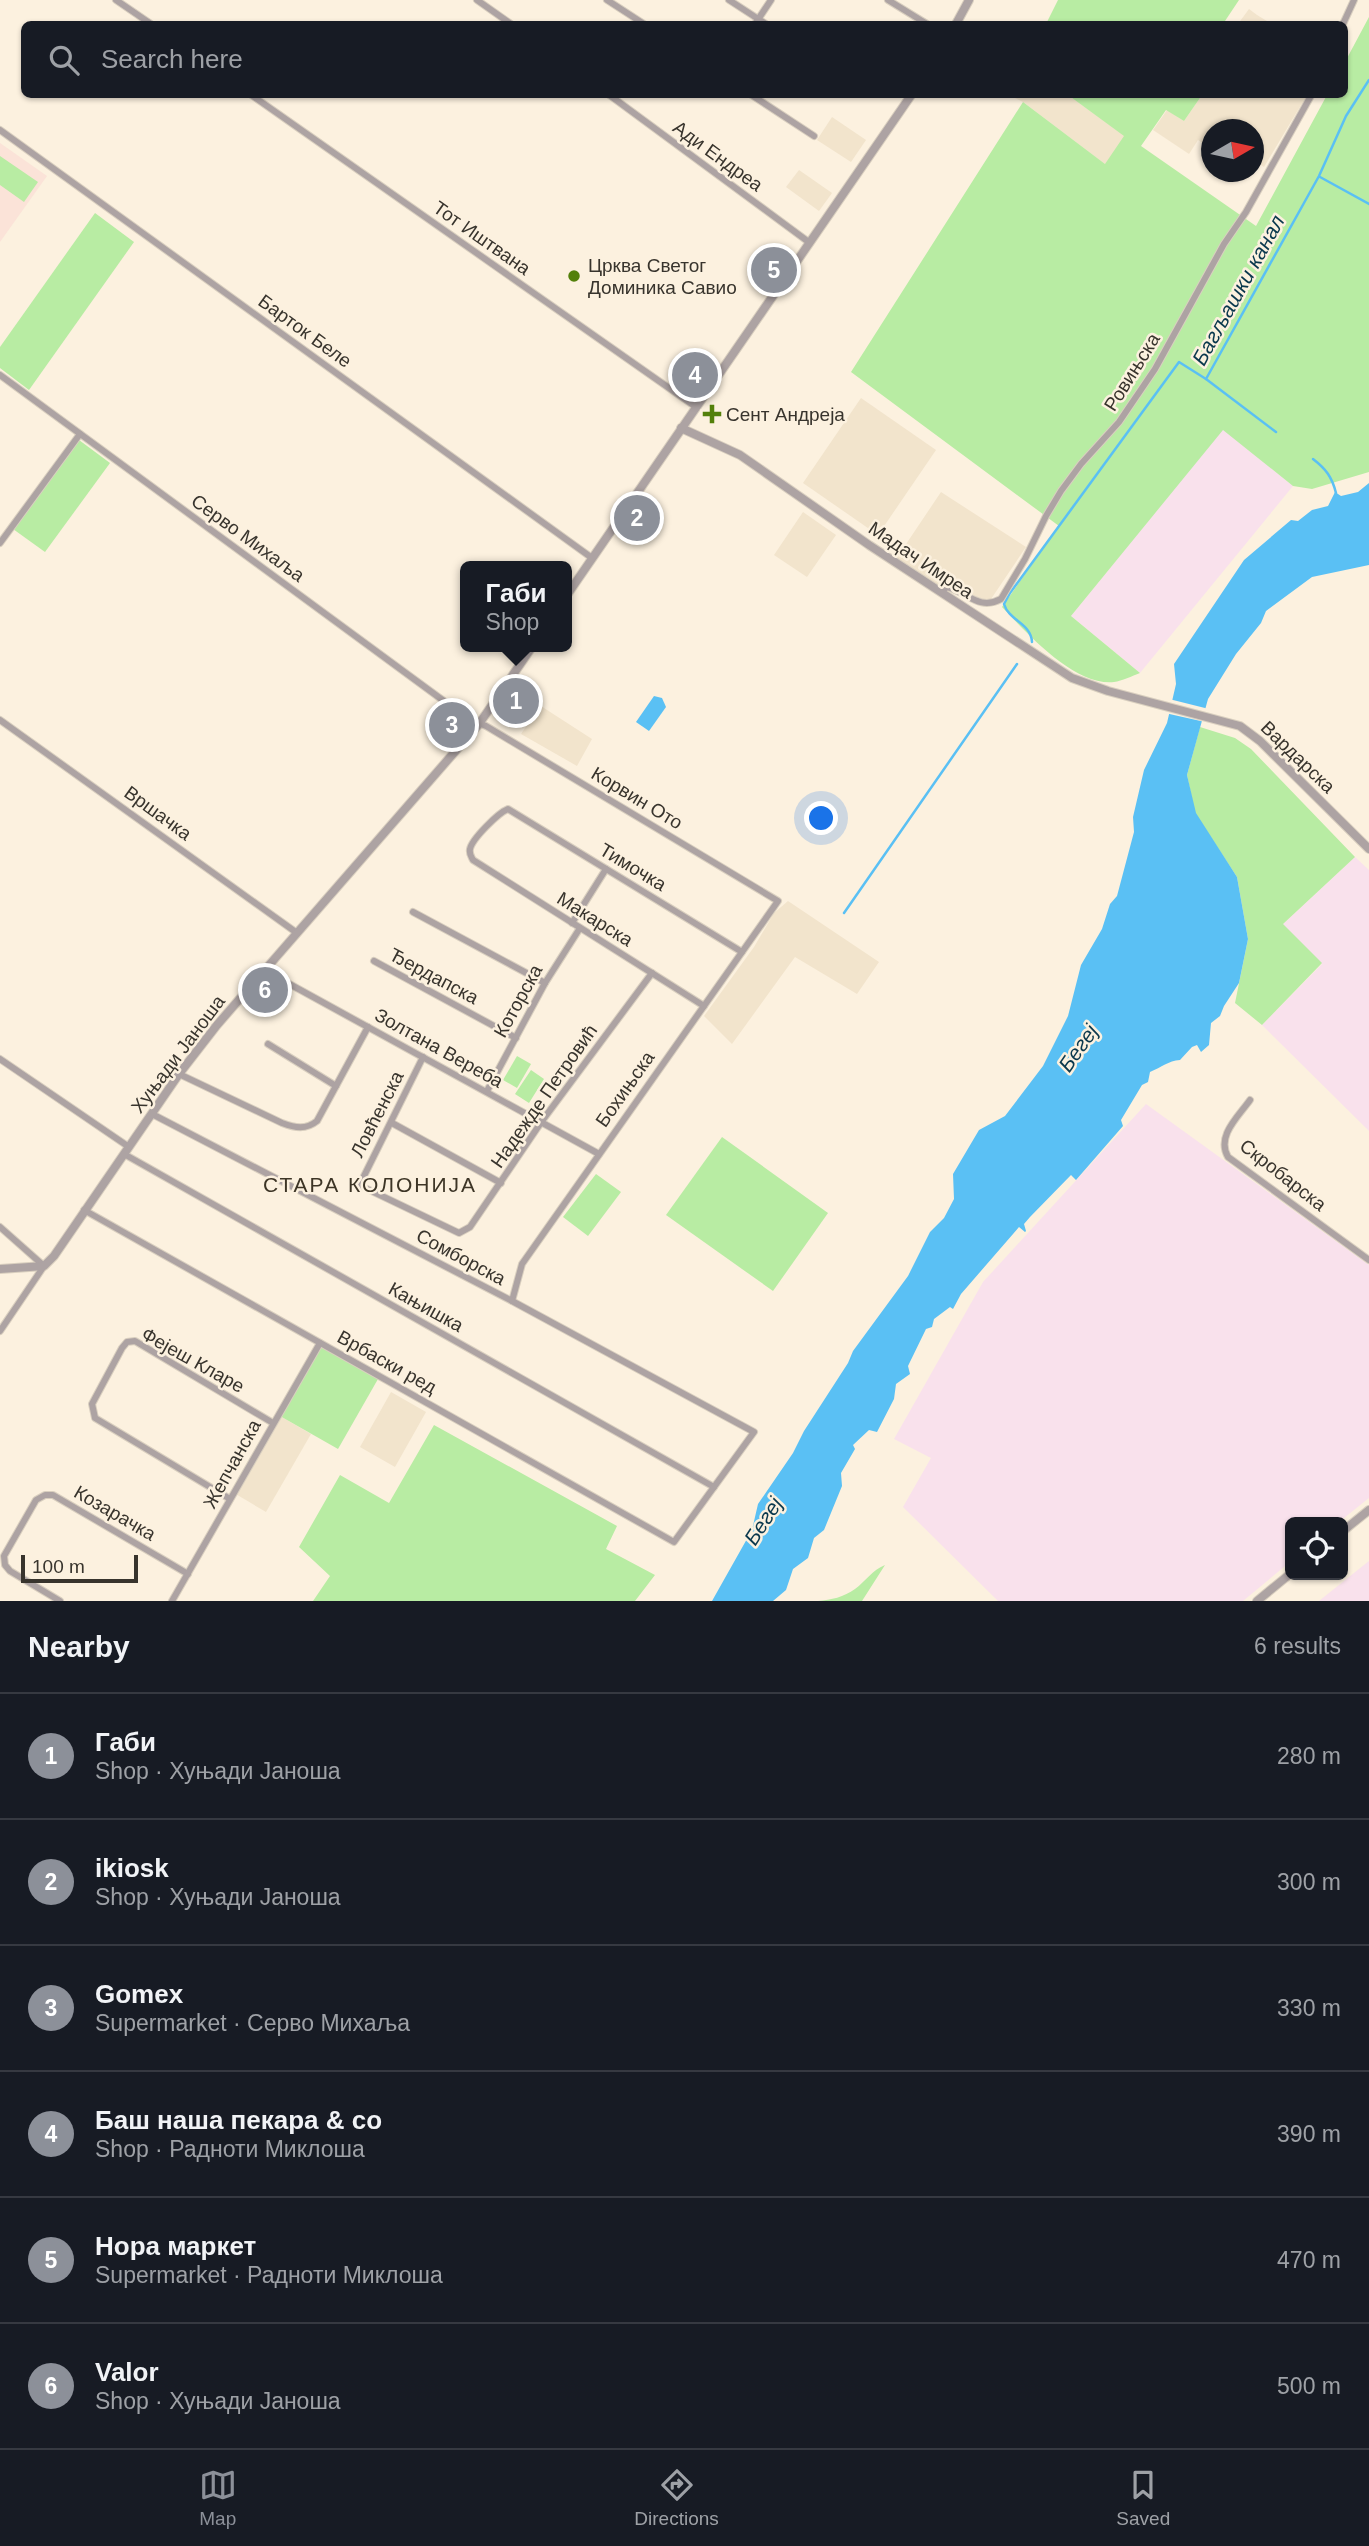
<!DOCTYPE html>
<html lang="en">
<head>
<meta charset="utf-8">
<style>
  body { margin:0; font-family:Helvetica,sans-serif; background:#242831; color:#f1f3f6 }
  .controls { position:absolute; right:21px; bottom:21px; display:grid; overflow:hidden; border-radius:10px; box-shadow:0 2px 5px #0004 }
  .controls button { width:63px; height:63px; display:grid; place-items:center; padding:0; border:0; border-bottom:2px solid #363941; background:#171b24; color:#f1f3f6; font:35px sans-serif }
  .compass { position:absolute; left:1201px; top:119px; width:63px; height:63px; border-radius:50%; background:#171b24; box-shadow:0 2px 5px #0004; rotate:81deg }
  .scale { position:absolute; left:21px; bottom:18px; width:117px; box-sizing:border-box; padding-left:7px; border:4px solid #38342d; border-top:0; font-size:19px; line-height:24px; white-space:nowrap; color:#38342d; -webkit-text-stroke:5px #fcf1df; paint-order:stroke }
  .you { position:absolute; left:822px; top:819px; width:24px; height:24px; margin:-18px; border:5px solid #fff; border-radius:50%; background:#1a73e8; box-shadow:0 0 0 10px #1a73e833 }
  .badge { display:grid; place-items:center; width:46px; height:46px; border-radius:50%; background:#8c9099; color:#fff; font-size:23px; font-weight:700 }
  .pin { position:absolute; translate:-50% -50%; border:4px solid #fff; box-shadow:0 2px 7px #0006 }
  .popup { position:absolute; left:460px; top:561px; width:112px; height:91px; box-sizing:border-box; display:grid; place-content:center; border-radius:10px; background:#171b24; filter:drop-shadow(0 2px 5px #0005); font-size:23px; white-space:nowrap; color:#9ea1a6 }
  .popup b { font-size:26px; color:#f1f3f6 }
  .popup::after { content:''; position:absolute; left:50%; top:100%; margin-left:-14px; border:14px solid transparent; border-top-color:#171b24 }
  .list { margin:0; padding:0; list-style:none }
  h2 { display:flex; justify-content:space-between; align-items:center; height:91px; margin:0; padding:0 28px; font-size:30px }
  h2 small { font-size:23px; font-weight:400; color:#9ea1a6 }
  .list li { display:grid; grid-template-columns:46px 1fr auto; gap:21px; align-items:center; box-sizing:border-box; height:126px; padding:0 28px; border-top:2px solid #363941 }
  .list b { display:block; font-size:26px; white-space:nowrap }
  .list p { margin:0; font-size:23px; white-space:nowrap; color:#9ea1a6 }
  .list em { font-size:23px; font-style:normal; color:#9ea1a6 }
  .icon { flex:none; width:38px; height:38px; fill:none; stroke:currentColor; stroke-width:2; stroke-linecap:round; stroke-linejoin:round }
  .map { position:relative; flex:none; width:1369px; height:1601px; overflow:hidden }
  .search { position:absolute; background:#171b24; box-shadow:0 2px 5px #0004; left:21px; right:21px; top:21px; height:77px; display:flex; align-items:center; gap:18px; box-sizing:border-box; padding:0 24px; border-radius:10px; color:#9ea1a6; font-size:26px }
  .sheet { height:847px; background:#171b24 }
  nav { display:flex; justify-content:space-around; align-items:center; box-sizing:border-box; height:98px; border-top:2px solid #363941; background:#171b24; font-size:19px; color:#9ea1a6 }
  nav a { display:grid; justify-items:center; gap:4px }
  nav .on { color:#8c9099 }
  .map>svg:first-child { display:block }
  .built { fill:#f2e4cc }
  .industrial { fill:#f9e1ec }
  .education { fill:#fbe3d8 }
  .green { fill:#b8eca3 }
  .water { fill:#5ac0f4 }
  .pier { fill:#fcf1df }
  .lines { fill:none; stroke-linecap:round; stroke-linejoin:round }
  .stream { stroke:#5ac0f4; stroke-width:2.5 }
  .minor-casing { stroke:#d9cfbf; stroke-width:8 }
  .tertiary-casing { stroke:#d9cfbf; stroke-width:10 }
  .minor { stroke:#ada3a3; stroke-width:6 }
  .tertiary { stroke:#ada3a3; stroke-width:8 }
  .poi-dot { fill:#53800a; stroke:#fcf1df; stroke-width:2.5 }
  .labels { text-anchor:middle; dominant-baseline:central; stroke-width:5; stroke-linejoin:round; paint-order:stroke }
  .street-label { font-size:19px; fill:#38342d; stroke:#fcf1df }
  .poi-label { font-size:19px; fill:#38342d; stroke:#fcf1df; text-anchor:start }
  .water-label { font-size:21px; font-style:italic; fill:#0a384d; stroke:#fcf1df }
  .neighbourhood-label { font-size:21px; letter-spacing:2px; fill:#3d3526; stroke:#fcf1df }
</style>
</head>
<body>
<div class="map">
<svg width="1369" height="1601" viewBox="0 0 1369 1601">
  <rect width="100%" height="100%" fill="#fcf1df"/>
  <g class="built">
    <path d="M1249,9l8,6 15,9h-34z"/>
    <path d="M1009,95h59l57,41 -19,29 -83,-63z"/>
    <path d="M1202,95h105l-43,72 -10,-7v-30h-42l-1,19 -13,-9 -9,14 -36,-24 14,-20 17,11z"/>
    <path d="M832,117l34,23 -15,22 -34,-22z"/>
    <path d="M799,170l33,23 -13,18 -33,-24z"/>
    <path d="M861,398l75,52 -58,85 -75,-52z"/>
    <path d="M941,492l85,55 -37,55 -37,-17 -9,-1 -9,2 -38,-27z"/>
    <path d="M803,512l33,23 -29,42 -33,-22z"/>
    <path d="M513,688l79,51 -15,27 -56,-32 10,-15 -27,-17z"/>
    <path d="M788,901l91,61 -22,32 -62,-37 -63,87 -28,-28 50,-69 20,-34z"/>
    <path d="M391,1392l35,20 -31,55 -35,-20z"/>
    <path d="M280,1416l31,18 -45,78 -32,-19z"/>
  </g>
  <g class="industrial">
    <path d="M1223,429l70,57 -153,187 -69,-57z"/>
    <path d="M1355,857l14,13v261l-107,-106 60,-61 -40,-39z"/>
    <path d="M1146,1104l223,161v233l-30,24h-49v40l-47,39h-245l-95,-94 28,-49 -37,-19 89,-157z"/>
    <path d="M1369,1561v40h-50z"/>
  </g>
  <path class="education" d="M0,143l47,33 -47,66z"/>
  <g class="green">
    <path d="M1058,0h181l-16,24h-177z"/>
    <path d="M1369,17v455l-57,17 -19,-3 -70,-56 -152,186 69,57c-8,3 -18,8 -26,9 -40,4 -87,-49 -112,-75l57,-81 -208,-154 172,-270 82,62 19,-28 -56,-41h134l-18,26 -18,-11 -25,36 115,80 71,-131 17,-1 1,-32z"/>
    <path d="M0,156l38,26 -14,20 -24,-17z"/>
    <path d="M95,213l39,29 -105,148 -29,-22v-21z"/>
    <path d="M79,440l31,23 -65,89 -32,-23z"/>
    <path d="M1200,727l35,11 16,11 104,108 -72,67 39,39 -60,62 -27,-22 13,-64 -11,-62 -42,-64 -8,-38z"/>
    <path d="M517,1056l14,8 -14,24 -14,-8z"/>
    <path d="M531,1070l13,9 -15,24 -14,-9z"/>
    <path d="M722,1137l106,76 -55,78 -107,-76z"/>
    <path d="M596,1174l25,18 -33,44 -25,-19z"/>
    <path d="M320,1346l58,33 -40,70 -58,-33z"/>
    <path d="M434,1425l183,101 -11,23 49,26 -20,26h-322l17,-25 -31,-29 41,-72 49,28z"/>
    <path d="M885,1565l-23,36h-44c13,-1 26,-4 37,-12 11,-8 17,-19 30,-24z"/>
  </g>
  <g class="water">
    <path d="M1369,483v82l-57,12 -46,34 -5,12 -25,31 -28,45 -21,76 9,38 41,64 11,62 -9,44 -15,23 -4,10 -9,7 -2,22 -8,7 -4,-7 -5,2 -12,13c-12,1 -18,7 -30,12l-2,10 -6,3 -21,35 2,6 -47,54 -5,-5 -41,42 -6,7 2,7 -1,1 -6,-5 -58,67 -8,15 -3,-2 -16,12 -2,8 -6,2 -18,37 2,8 -14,10 -2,15 -17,33 -8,-2 -16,15 2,4 -14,24 1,13 -18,44 -10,8 -6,20 -15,11 -7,21 -13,11h-61l40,-71 6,-26 35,-51 11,-22 44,-68 5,-12 55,-75 22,-44 14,-14 10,-19 -1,-25 26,-44 26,-14 38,-50 25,-50 13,-51 21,-36 8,-25 7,-8 17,-64 -1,-15 11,-47 23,-47 9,-39 -2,-20 70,-104 47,-40 7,1 14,-11 16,-4 7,-14 6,4 17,-4z"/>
    <path d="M654,696l8,2 4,9 -17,24 -13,-9z"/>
  </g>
  <path class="pier" d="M1169,699l40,10 -4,13 -40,-9z"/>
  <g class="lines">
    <g class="stream">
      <path d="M1320,177l49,27"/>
      <path d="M1276,432l-70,-53 113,-203 27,-60 23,-36"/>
      <path d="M1313,459c13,10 19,18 23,34"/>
      <path d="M1032,642c-1,-19 -23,-21 -28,-38l6,-11 169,-231 27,17"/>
      <path d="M844,913l173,-249"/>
    </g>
    <g class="minor-casing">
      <g id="minor">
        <path d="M116,0l35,24"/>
        <path d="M477,0l34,24"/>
        <path d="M607,0l37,24"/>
        <path d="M729,0l37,24"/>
        <path d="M888,0l39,24"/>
        <path d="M755,24l16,-24"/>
        <path d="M1343,24l11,-24"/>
        <path d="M250,94l446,313"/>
        <path d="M608,94l202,149"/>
        <path d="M750,94l64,42"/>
        <path d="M0,130l592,428"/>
        <path d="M0,375l467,343 19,8 292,175 -256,363 -10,37"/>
        <path d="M0,543l80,-109"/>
        <path d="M941,592l6,-5c20,5 32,24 54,12l24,-40 21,-43 15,-25 20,-27 38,-42 36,-53 69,-125 22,-32 66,-118"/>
        <path d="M0,720l297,213"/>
        <path d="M413,912l132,71"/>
        <path d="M572,923l34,-54"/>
        <path d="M374,961l142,77"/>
        <path d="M264,970l335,184"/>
        <path d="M704,1006l-231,-146c-2,-4 -4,-6 -3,-11 2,-10 28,-36 38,-40l234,143"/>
        <path d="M268,1044l68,42"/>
        <path d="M423,1057l-61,123 -1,6 98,47 11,-6 72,-106 110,-148"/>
        <path d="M0,1059l129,88"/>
        <path d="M179,1074l103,49c13,5 24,7 35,-2l51,-94"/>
        <path d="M487,1091l58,-108 35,-55"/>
        <path d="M1250,1100c-12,17 -34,36 -22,57l141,103"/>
        <path d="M392,1123l109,60"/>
        <path d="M124,1154l590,333"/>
        <path d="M84,1210l590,332 80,-110 -242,-131 -360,-187"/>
        <path d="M0,1227l44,39 -44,65"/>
        <path d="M230,1499l-135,-81 -3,-14 30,-56 5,-6 8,-1 138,82"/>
        <path d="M60,1601l-50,-30 -5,-6 -1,-9 32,-56 9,-5h8l135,79"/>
        <path d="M172,1601l148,-258"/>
      </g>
    </g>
    <g class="tertiary-casing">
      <g id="tertiary">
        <path d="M956,24l13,-24"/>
        <path d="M681,428l59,27 129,90 203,133 36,13 132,35 20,15 109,108"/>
        <path d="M567,595l345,-501"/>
        <path d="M0,1269l44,-3 10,-10 125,-182 38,-49 262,-301 53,-77"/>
        <path d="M1343,1531l26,-21"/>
        <path d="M1257,1601l33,-27"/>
      </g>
    </g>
    <use href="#minor" class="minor"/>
    <use href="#tertiary" class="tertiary"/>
  </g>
  <g class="poi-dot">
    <circle cx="574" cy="276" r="7"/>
    <path d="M708.5 403.5h7v7h7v7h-7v7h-7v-7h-7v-7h7z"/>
  </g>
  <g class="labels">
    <g class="street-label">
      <text transform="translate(718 156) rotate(36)">Ади Ендреа</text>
      <text transform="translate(482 238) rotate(35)">Тот Иштвана</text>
      <text transform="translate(305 331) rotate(36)">Барток Беле</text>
      <text transform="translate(1132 372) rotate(-58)">Ровињска</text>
      <text transform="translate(248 538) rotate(36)">Серво Михаља</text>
      <text transform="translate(921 560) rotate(34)">Мадач Имреа</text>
      <text transform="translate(1298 757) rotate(44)">Вардарска</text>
      <text transform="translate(637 798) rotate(31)">Корвин Ото</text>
      <text transform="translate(158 813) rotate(36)">Вршачка</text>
      <text transform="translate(633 867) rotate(31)">Тимочка</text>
      <text transform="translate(595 919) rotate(32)">Макарска</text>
      <text transform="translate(434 976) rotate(28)">Ђердапска</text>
      <text transform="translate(518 1001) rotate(-61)">Которска</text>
      <text transform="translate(439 1048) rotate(29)">Золтана Вереба</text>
      <text transform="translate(178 1054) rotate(-53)">Хуњади Јаноша</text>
      <text transform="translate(625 1089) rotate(-55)">Бохињска</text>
      <text transform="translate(544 1096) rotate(-55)">Надежде Петровић</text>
      <text transform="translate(377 1114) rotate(-63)">Ловћенска</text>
      <text transform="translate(1283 1175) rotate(38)">Скробарска</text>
      <text transform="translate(461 1257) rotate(28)">Сомборска</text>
      <text transform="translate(426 1307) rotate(29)">Кањишка</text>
      <text transform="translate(193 1360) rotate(29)">Фејеш Кларе</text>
      <text transform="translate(387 1362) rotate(29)">Врбаски ред</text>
      <text transform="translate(232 1464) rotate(-61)">Жепчанска</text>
      <text transform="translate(115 1513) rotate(30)">Козарачка</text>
    </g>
    <g class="poi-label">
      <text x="588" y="265">Црква Светог<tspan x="588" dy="22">Доминика Савио</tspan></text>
      <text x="726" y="414">Сент Андреја</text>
    </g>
    <g class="water-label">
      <text transform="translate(1238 290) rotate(-61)">Багљашки канал</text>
      <text transform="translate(1078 1048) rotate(-55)">Бегеј</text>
      <text transform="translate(763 1521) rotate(-57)">Бегеј</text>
    </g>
    <g class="neighbourhood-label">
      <text x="370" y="1184">СТАРА КОЛОНИЈА</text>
    </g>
  </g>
</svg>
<div class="controls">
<button><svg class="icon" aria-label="locate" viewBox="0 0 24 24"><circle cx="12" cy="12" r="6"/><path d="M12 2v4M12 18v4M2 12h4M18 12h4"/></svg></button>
</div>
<svg class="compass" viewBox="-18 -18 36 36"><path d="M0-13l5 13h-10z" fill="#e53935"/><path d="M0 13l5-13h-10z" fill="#9ea1a6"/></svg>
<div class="scale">100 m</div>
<div class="you"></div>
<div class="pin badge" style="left:516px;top:701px">1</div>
<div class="popup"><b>Габи</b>Shop</div>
<div class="pin badge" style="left:637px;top:518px">2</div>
<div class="pin badge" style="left:452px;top:725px">3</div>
<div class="pin badge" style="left:695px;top:375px">4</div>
<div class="pin badge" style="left:774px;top:270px">5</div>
<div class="pin badge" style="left:265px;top:990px">6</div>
<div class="search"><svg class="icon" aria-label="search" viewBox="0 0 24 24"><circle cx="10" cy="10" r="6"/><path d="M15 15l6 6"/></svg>Search here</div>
</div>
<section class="sheet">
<h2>Nearby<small>6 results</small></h2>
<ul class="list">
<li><span class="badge">1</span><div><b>Габи</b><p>Shop · Хуњади Јаноша</p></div><em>280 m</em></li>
<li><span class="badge">2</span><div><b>ikiosk</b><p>Shop · Хуњади Јаноша</p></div><em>300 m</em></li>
<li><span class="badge">3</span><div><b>Gomex</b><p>Supermarket · Серво Михаља</p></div><em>330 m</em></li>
<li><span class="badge">4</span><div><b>Баш наша пекара &amp; co</b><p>Shop · Радноти Миклоша</p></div><em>390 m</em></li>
<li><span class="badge">5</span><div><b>Нора маркет</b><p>Supermarket · Радноти Миклоша</p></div><em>470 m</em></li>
<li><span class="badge">6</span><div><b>Valor</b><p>Shop · Хуњади Јаноша</p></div><em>500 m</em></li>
</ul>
</section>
<nav>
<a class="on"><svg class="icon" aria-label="map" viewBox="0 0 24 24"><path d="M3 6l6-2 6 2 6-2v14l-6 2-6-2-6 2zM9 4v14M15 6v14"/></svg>Map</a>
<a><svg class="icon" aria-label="directions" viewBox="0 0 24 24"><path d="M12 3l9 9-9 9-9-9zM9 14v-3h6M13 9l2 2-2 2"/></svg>Directions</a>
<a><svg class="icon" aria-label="saved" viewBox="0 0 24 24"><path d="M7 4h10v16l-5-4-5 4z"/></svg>Saved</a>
</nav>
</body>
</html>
